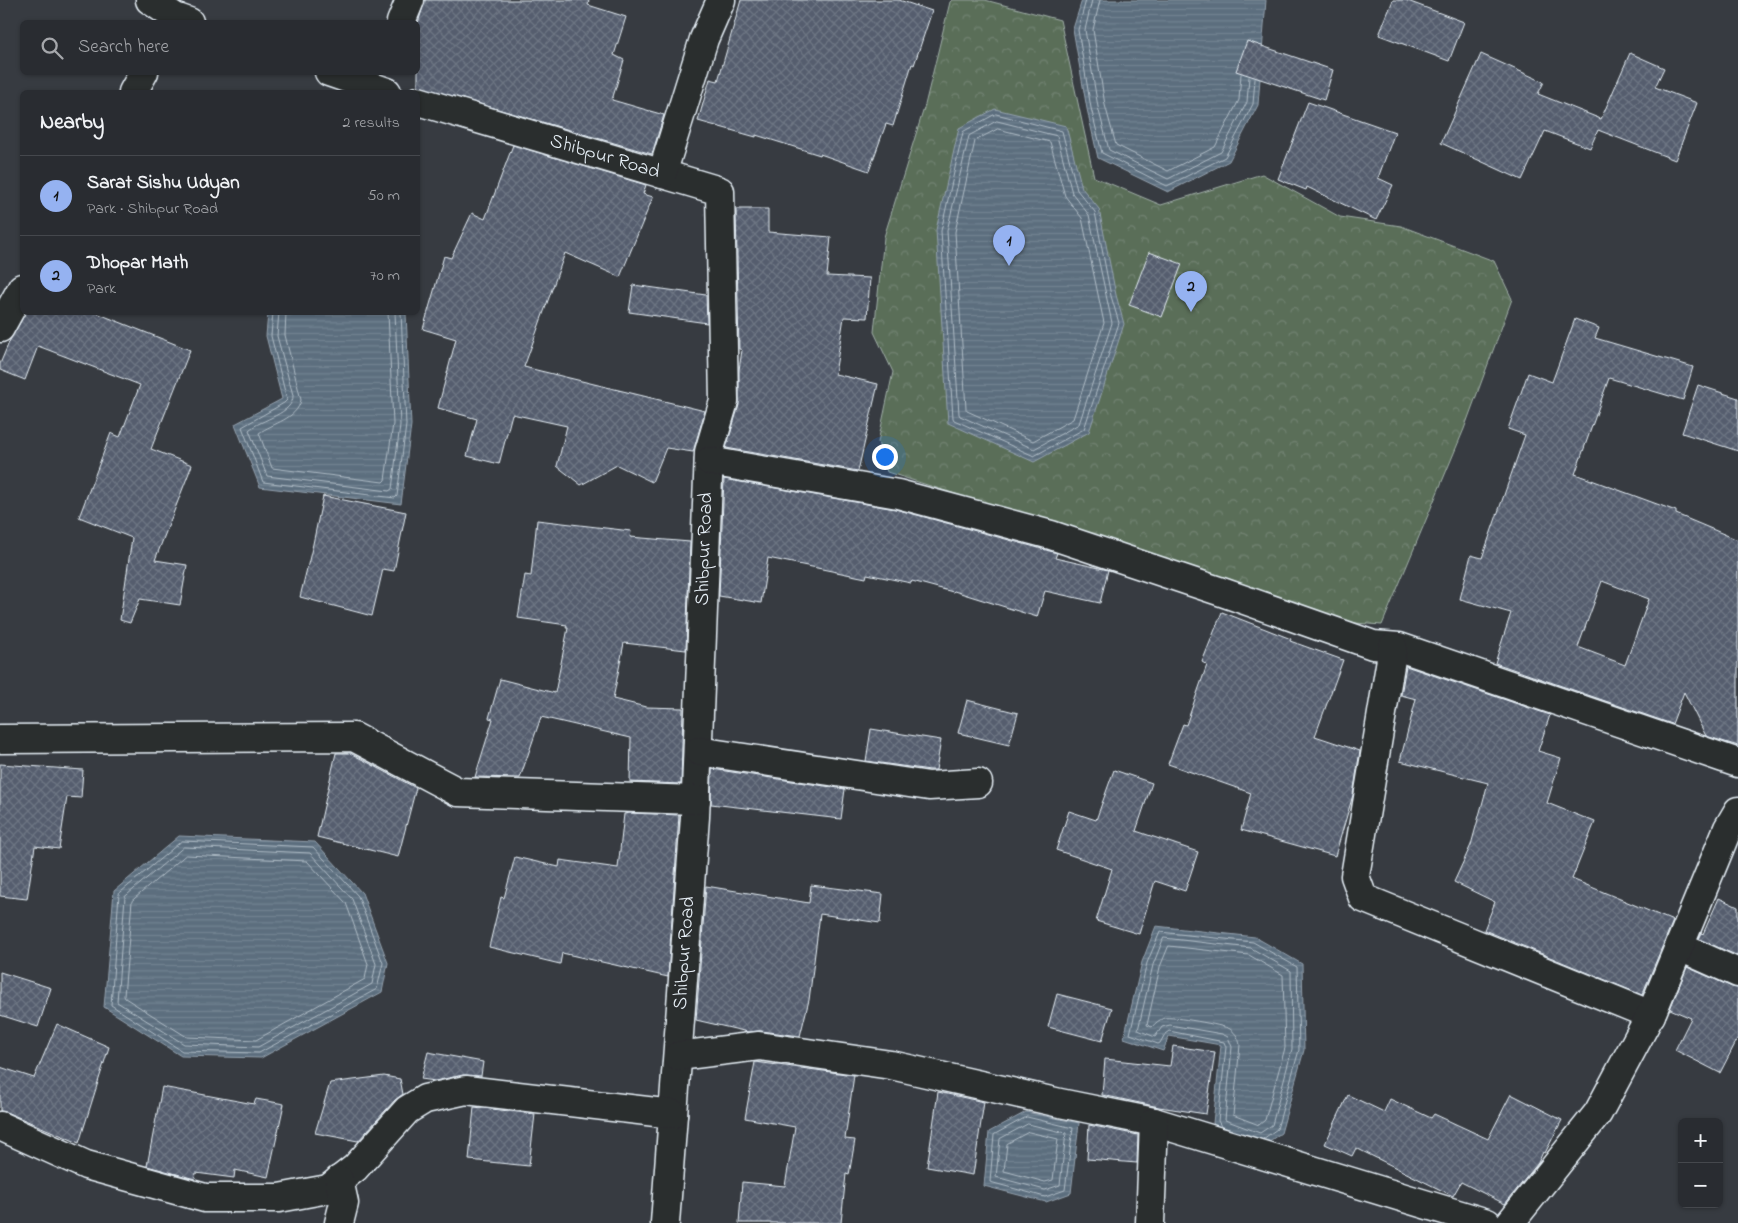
<!DOCTYPE html>
<html lang="en">
<head>
<meta charset="utf-8">
<style>
  body { margin:0; font-family:"Indie Flower",sans-serif; background:#35383d; color:#f1f3f6 }
  .controls { position:absolute; right:15px; bottom:15px; display:grid; overflow:hidden; border-radius:8px; box-shadow:0 1px 4px #0004 }
  .controls button { width:45px; height:45px; display:grid; place-items:center; padding:0; border:0; border-bottom:1px solid #45484d; background:#292c31; color:#f1f3f6; font:25px sans-serif }
  .you { position:absolute; left:884px; top:456px; width:18px; height:18px; margin:-12px; border:4px solid #fff; border-radius:50%; background:#1a73e8; box-shadow:0 0 0 8px #1a73e833 }
  .badge { display:grid; place-items:center; width:32px; height:32px; border-radius:50%; background:#95b2f1; color:#111; font-size:16px; font-weight:700 }
  .pin { position:absolute; translate:-50% -41px; filter:drop-shadow(0 1px 2px #0008) }
  .pin::after { content:''; position:absolute; top:26px; width:18px; height:15px; background:inherit; clip-path:polygon(0 0,100% 0,50% 100%) }
  .list { margin:0; padding:0; list-style:none }
  h2 { display:flex; justify-content:space-between; align-items:center; height:65px; margin:0; padding:0 20px; font-size:21px }
  h2 small { font-size:16px; font-weight:400; color:#a5a7ab }
  .list li { display:grid; grid-template-columns:32px 1fr auto; gap:15px; align-items:center; box-sizing:border-box; height:80px; padding:0 20px; border-top:1px solid #45484d }
  .list b { display:block; font-size:19px; white-space:nowrap }
  .list p { margin:0; font-size:16px; white-space:nowrap; color:#a5a7ab }
  .list em { font-size:16px; font-style:normal; color:#a5a7ab }
  .icon { flex:none; width:28px; height:28px; fill:none; stroke:currentColor; stroke-width:2; stroke-linecap:round; stroke-linejoin:round }
  .map { position:relative; flex:none; width:1738px; height:1223px; overflow:hidden }
  .search { position:absolute; background:#292c31; box-shadow:0 1px 4px #0004; left:20px; top:20px; width:400px; height:55px; display:flex; align-items:center; gap:12px; box-sizing:border-box; padding:0 18px; border-radius:8px; color:#a5a7ab; font-size:19px }
  .panel { position:absolute; background:#292c31; box-shadow:0 1px 4px #0004; left:20px; top:90px; width:400px; height:225px; border-radius:8px }
  .map>svg:first-child { display:block }
  .forest { fill:url(#forest-crowns); stroke:#a1b0a8 }
  .water { fill:url(#water-rules); stroke:#94a2af }
  .lines { fill:none; stroke-linecap:round; stroke-linejoin:round }
  .shore { stroke:#b0bdc7; stroke-width:1 }
  .building { fill:url(#building-cross-hatch); stroke:#e8f1f8; fill-rule:evenodd }
  .street-casing { stroke:#e8f1f8; stroke-width:31 }
  .street { stroke:#2a2d2e; stroke-width:28 }
  .labels { text-anchor:middle; dominant-baseline:central; stroke-width:4; stroke-linejoin:round; paint-order:stroke }
  .street-label { font-size:20px; fill:#e8f1f8; stroke:#2a2d2e }
</style>
</head>
<body>
<div class="map">
<svg width="1738" height="1223" viewBox="0 0 1738 1223">
  <defs>
    <pattern id="forest-crowns" width="20" height="18" patternUnits="userSpaceOnUse" patternTransform="scale(1.25)"><rect width="20" height="18" fill="#5a6e59"/><path d="M2 6a3 3 0 1 1 6 0M12 15a3 3 0 1 1 6 0" fill="none" stroke="#728372"/></pattern>
    <pattern id="water-rules" width="6" height="5" patternUnits="userSpaceOnUse" patternTransform="scale(1.25)"><rect width="6" height="5" fill="#5c6e7e"/><path d="M0 2.5h6" fill="none" stroke="#738391"/></pattern>
    <pattern id="building-cross-hatch" width="8" height="8" patternUnits="userSpaceOnUse" patternTransform="scale(1.25)"><rect width="8" height="8" fill="#545d6e"/><path d="M0 0l8 8M0 8l8-8" fill="none" stroke="#6d7583"/></pattern>
  </defs>
  <rect width="100%" height="100%" fill="#373b41"/>
  <filter id="ink" filterUnits="userSpaceOnUse"><feTurbulence type="fractalNoise" baseFrequency=".02" numOctaves="2"/><feDisplacementMap in="SourceGraphic" scale="10" xChannelSelector="R" yChannelSelector="G"/><feConvolveMatrix kernelMatrix="1 2 1 2 8 2 1 2 1" color-interpolation-filters="sRGB"/></filter>
  <g filter="url(#ink)">
    <path class="forest" d="M952,0h33l75,20 34,157 67,28 101,-31 78,43 61,9 93,35 18,38 -48,130 -82,196 -27,-2 -468,-151 -9,-30 15,-70 -19,-40 10,-95 41,-132 25,-103z"/>
    <g class="water">
      <path d="M1082,0h184l-8,105 -29,56 -61,31 -70,-34 -11,-49 -14,-80z"/>
      <path d="M995,109l71,17 16,62 17,21 17,86 8,29 -35,108 -55,30 -86,-39 -12,-193 23,-102z"/>
      <path d="M268,313h138l5,112 -10,79 -141,-17 -25,-63 47,-25 -16,-63z"/>
      <path d="M179,836l136,6 47,51 26,70 -6,29 -121,66 -80,-2 -77,-49 10,-116z"/>
      <path d="M1156,926l99,11 47,27 2,86 -23,83 -20,14 -43,-17 -5,-7 8,-78 -52,-9 -6,15 -39,-13 18,-76z"/>
      <path d="M1026,1112l53,11 -8,70 -25,9 -62,-16 5,-54z"/>
    </g>
    <g class="lines">
      <g class="shore">
        <path d="M1086,0l-8,30 13,78 11,45 65,33 58,-29 28,-53 2,-25"/>
        <path d="M1092,0l-7,30 13,77 11,43 59,29 53,-27 26,-50 2,-25"/>
        <path d="M1100,0l-7,30 12,75 11,40 52,26 47,-24 24,-47 2,-26"/>
        <path d="M996,114l66,17 15,59 18,22 16,84 8,27 -35,106 -50,27 -80,-36 -1,-2 -12,-187 22,-99z"/>
        <path d="M997,121l60,15 15,57 17,22 23,108 -33,101 -45,25 -74,-33 -1,-2 -12,-183 22,-95z"/>
        <path d="M998,129l52,13 15,54 17,22 22,105 -31,96 -40,22 -66,-30 -1,-2 -11,-177 20,-91z"/>
        <path d="M273,312l-2,24 16,64 -3,3 -42,24 21,55 132,16 2,-2 9,-71 -5,-113"/>
        <path d="M279,312l-2,24 16,59c1,19 -32,24 -44,35l18,46 122,15 3,-2 8,-64 -5,-113"/>
        <path d="M286,312l-1,23 16,65c-4,19 -28,23 -42,33l13,35 111,14 2,-2 8,-56 -5,-112"/>
        <path d="M182,841l131,6 45,49 25,67 -6,26 -118,64 -77,-2 -71,-46 8,-111z"/>
        <path d="M184,847l126,6 42,46 24,65 -4,20 -114,63 -74,-3 -67,-42 8,-105z"/>
        <path d="M186,855l121,6 39,42 22,61 -3,15 -109,61 -69,-3 -62,-39 -1,-2 8,-95z"/>
        <path d="M1164,938l87,10 40,23 1,78 -20,76 -12,8 -35,-13 7,-73 -4,-10 -6,-3 -52,-9 -8,2 -7,10 -17,-7 15,-65z"/>
        <path d="M1169,946l80,9 34,20 2,73 -20,72 -6,5 -26,-10 7,-70c-1,-6 -4,-12 -10,-16 -7,-4 -58,-13 -66,-11 -5,2 -9,5 -12,9l-5,-2 13,-58z"/>
        <path d="M1027,1117l46,11 -8,62 -20,7 -55,-15 4,-47z"/>
        <path d="M1028,1124l38,9 -6,52 -15,5 -49,-13 4,-38z"/>
        <path d="M1231,1130l-10,-4 -3,-5 8,-74 -2,-5 -55,-11 -4,3 -5,9 -2,1 -28,-10 17,-71 13,-31 93,10 44,25 2,83 -22,79 -14,10"/>
        <path d="M1029,1132l29,7 -5,41 -8,2 -41,-11 3,-27z"/>
      </g>
    </g>
    <g class="building">
      <path d="M425,0h164l-1,5 38,12 -12,38 10,5 -12,40 52,15 -12,39 -234,-68v-63z"/>
      <path d="M741,0h158l33,11 -18,54 -2,-1 -19,62 -7,-2 -17,47 -49,-17v1l-64,-20v2l-58,-16 12,-42 8,2z"/>
      <path d="M1393,0h12l59,22 -15,39 -70,-26z"/>
      <path d="M1247,41l86,29 -9,30 -88,-29z"/>
      <path d="M1630,53l34,15 -9,19 42,16 -22,57 -77,-30 -8,18 -45,-17 -23,49 -81,-37 40,-89 63,28 -6,12 63,25z"/>
      <path d="M1308,102l87,30 -17,46 15,7 -17,35 -69,-33 -1,3 -28,-11z"/>
      <path d="M513,145l133,40 -3,9 10,3 -33,80 -55,-24 -41,114 181,44 -12,41 -27,-4 -14,34 -35,-17 -36,20 -24,-19 10,-40 -55,-12 -13,50 -32,-8 10,-37 -39,-11 18,-69 -33,-10 21,-73 7,2 21,-45 13,6z"/>
      <path d="M736,209h32v23l63,5 -4,39 43,2 -3,40 -23,-1 -9,57 43,10 -20,87 -132,-23 13,-43v-35l3,-20 -3,-1z"/>
      <path d="M1149,252l33,12 -20,53 -33,-12z"/>
      <path d="M633,285l73,10 1,28 -78,-11z"/>
      <path d="M26,312h68l96,38 -39,99 41,16 -37,95 32,5 -7,40 -40,-6 -10,24 -10,-3 12,-82 -53,-21 32,-84 9,4 20,-52 -102,-39 -13,34 -25,-10v-6l10,-24z"/>
      <path d="M1575,319l24,9 -4,10 98,29 -10,33 -74,-22 -34,96 101,37v3l62,26v206l-32,-10 -22,-44 -12,32 -177,-61 16,-50 -51,-14 11,-44 11,3 43,-123 -17,-6 20,-56 24,9zM1602,581l47,18 -24,66 -47,-18z"/>
      <path d="M1698,385l40,13v53l-56,-18z"/>
      <path d="M724,479l171,30 151,41 11,3 -2,5 53,12 -8,33 -55,-12 -8,26 -83,-26 -1,1 -41,-11 -1,2 -44,-9 -1,4 -98,-20 -7,45 -42,-7z"/>
      <path d="M323,496l83,16 -12,59 -11,-2 -11,47 -72,-19 13,-53z"/>
      <path d="M537,520l94,11 -1,6 60,5 -4,108 -62,-7 -11,56 33,8 37,1 -2,76 -51,-2 1,-44 -90,-21 -21,61 -45,-1 18,-58 -4,-1 11,-39 55,14 13,-65h-2l1,-3 -49,-7 7,-43 6,1z"/>
      <path d="M1222,612l69,27 -1,2 53,19 -28,76 45,15 -7,44 -18,61 -94,-26 10,-37 -83,-29 15,-40 3,1 21,-60 -5,-3z"/>
      <path d="M1406,666l144,49 -12,36 23,7 -14,45 48,19 -23,57 101,42 -31,74 -158,-65 11,-28 -41,-20 17,-37 17,-62 -88,-22 16,-62 -15,-4z"/>
      <path d="M967,700l51,13 -9,32 -51,-12z"/>
      <path d="M871,729l70,11 -5,30h-6l-64,-9z"/>
      <path d="M336,753h14l66,35 -18,69 -81,-20z"/>
      <path d="M0,764l83,6 -2,28 -14,-1 -8,52 -24,-3 -8,53 -27,-3z"/>
      <path d="M712,769l133,20 -4,30 -130,-15z"/>
      <path d="M1114,770l38,13 -16,48 62,21 -13,39 -30,-10 -16,53 -43,-13 16,-52 -56,-19 13,-39 27,9z"/>
      <path d="M630,813l49,2 -11,162 -106,-24 -2,11 -71,-17 12,-50 3,1 11,-41 44,10 1,-7 58,8 6,-54z"/>
      <path d="M811,885l72,9 -3,29 -60,-9 -11,86 -9,36 -39,-5 -13,1 -52,-12 10,-134 103,17z"/>
      <path d="M1719,898l19,9v49l-39,-17 3,-6 1,1z"/>
      <path d="M1687,967l45,20 6,1v50l-18,35 -45,-23 16,-32 -21,-9z"/>
      <path d="M0,972l51,16 -13,39 -38,-12z"/>
      <path d="M1057,994l55,14 -10,33 -54,-14z"/>
      <path d="M57,1024l52,23 -30,96 -73,-31 -6,-1v-44l34,11z"/>
      <path d="M1173,1046l42,6 -9,62 -47,-7 -57,-12 3,-36 65,7z"/>
      <path d="M428,1052l55,10 -2,14 -18,-1 -28,6 -14,-2z"/>
      <path d="M755,1062l99,13 -9,64 10,1 -6,35 -3,-1 -5,49h-102l3,-41 43,4 10,-59 -50,-9z"/>
      <path d="M384,1076l16,3 3,15 -8,6 -37,41 -43,-8 15,-50z"/>
      <path d="M162,1087l92,17 2,-5 28,5 -16,73 -33,-7 -1,8 -38,-5 -1,6 -48,-13z"/>
      <path d="M938,1092l46,10 -11,73 -46,-8z"/>
      <path d="M1511,1094l51,26 -17,33 -2,-1 -5,11 -33,41 -44,-22 -8,14 -97,-48 -4,8 -27,-12 23,-49 36,17 6,-13 41,19 3,-4 54,25z"/>
      <path d="M474,1107l61,7 -6,52 -60,-6z"/>
      <path d="M1089,1125l49,10 -1,28 -50,-4z"/>
    </g>
    <g class="lines">
      <g class="street-casing">
        <g id="street">
          <path d="M150,0l25,17 14,5"/>
          <path d="M401,22l9,-22"/>
          <path d="M329,72l58,20"/>
          <path d="M133,92l11,-20"/>
          <path id="s1" d="M418,101l302,90 4,210 -15,51 -14,365 -30,406"/>
          <path d="M662,174l42,-135 17,-39"/>
          <path d="M0,328l22,-40"/>
          <path d="M709,461l189,33 153,41 168,56 154,54 26,2 339,116"/>
          <path d="M1393,647l-38,229 8,22 288,117"/>
          <path d="M0,739l354,-2 104,55 238,8"/>
          <path d="M698,751l231,35 49,-3"/>
          <path d="M1680,947l58,26"/>
          <path d="M678,1056l81,-10 132,19 169,38 94,19 333,101"/>
          <path d="M0,1126l86,39 119,33h74l49,-9 27,-21 52,-58 18,-11 41,-9 207,24"/>
          <path d="M339,1180l5,23 -5,20"/>
          <path d="M1150,1223l4,-101"/>
          <path d="M1510,1223l88,-110 55,-103 75,-182 10,-17"/>
        </g>
      </g>
      <use href="#street" class="street"/>
    </g>
  </g>
  <g class="labels">
    <g class="street-label">
      <text stroke="none"><textPath href="#s1" startOffset="195">Shibpur Road</textPath></text>
      <text transform="translate(705 549) rotate(-88)">Shibpur Road</text>
      <text transform="translate(685 953) rotate(-86)">Shibpur Road</text>
    </g>
  </g>
</svg>
<div class="controls">
<button>+</button>
<button>−</button>
</div>
<div class="you"></div>
<div class="pin badge" style="left:1009px;top:266px">1</div>
<div class="pin badge" style="left:1191px;top:312px">2</div>
<div class="search"><svg class="icon" aria-label="search" viewBox="0 0 24 24"><circle cx="10" cy="10" r="6"/><path d="M15 15l6 6"/></svg>Search here</div>
<section class="panel">
<h2>Nearby<small>2 results</small></h2>
<ul class="list">
<li><span class="badge">1</span><div><b>Sarat Sishu Udyan</b><p>Park · Shibpur Road</p></div><em>50 m</em></li>
<li><span class="badge">2</span><div><b>Dhopar Math</b><p>Park</p></div><em>70 m</em></li>
</ul>
</section>
</div>
</body>
</html>
